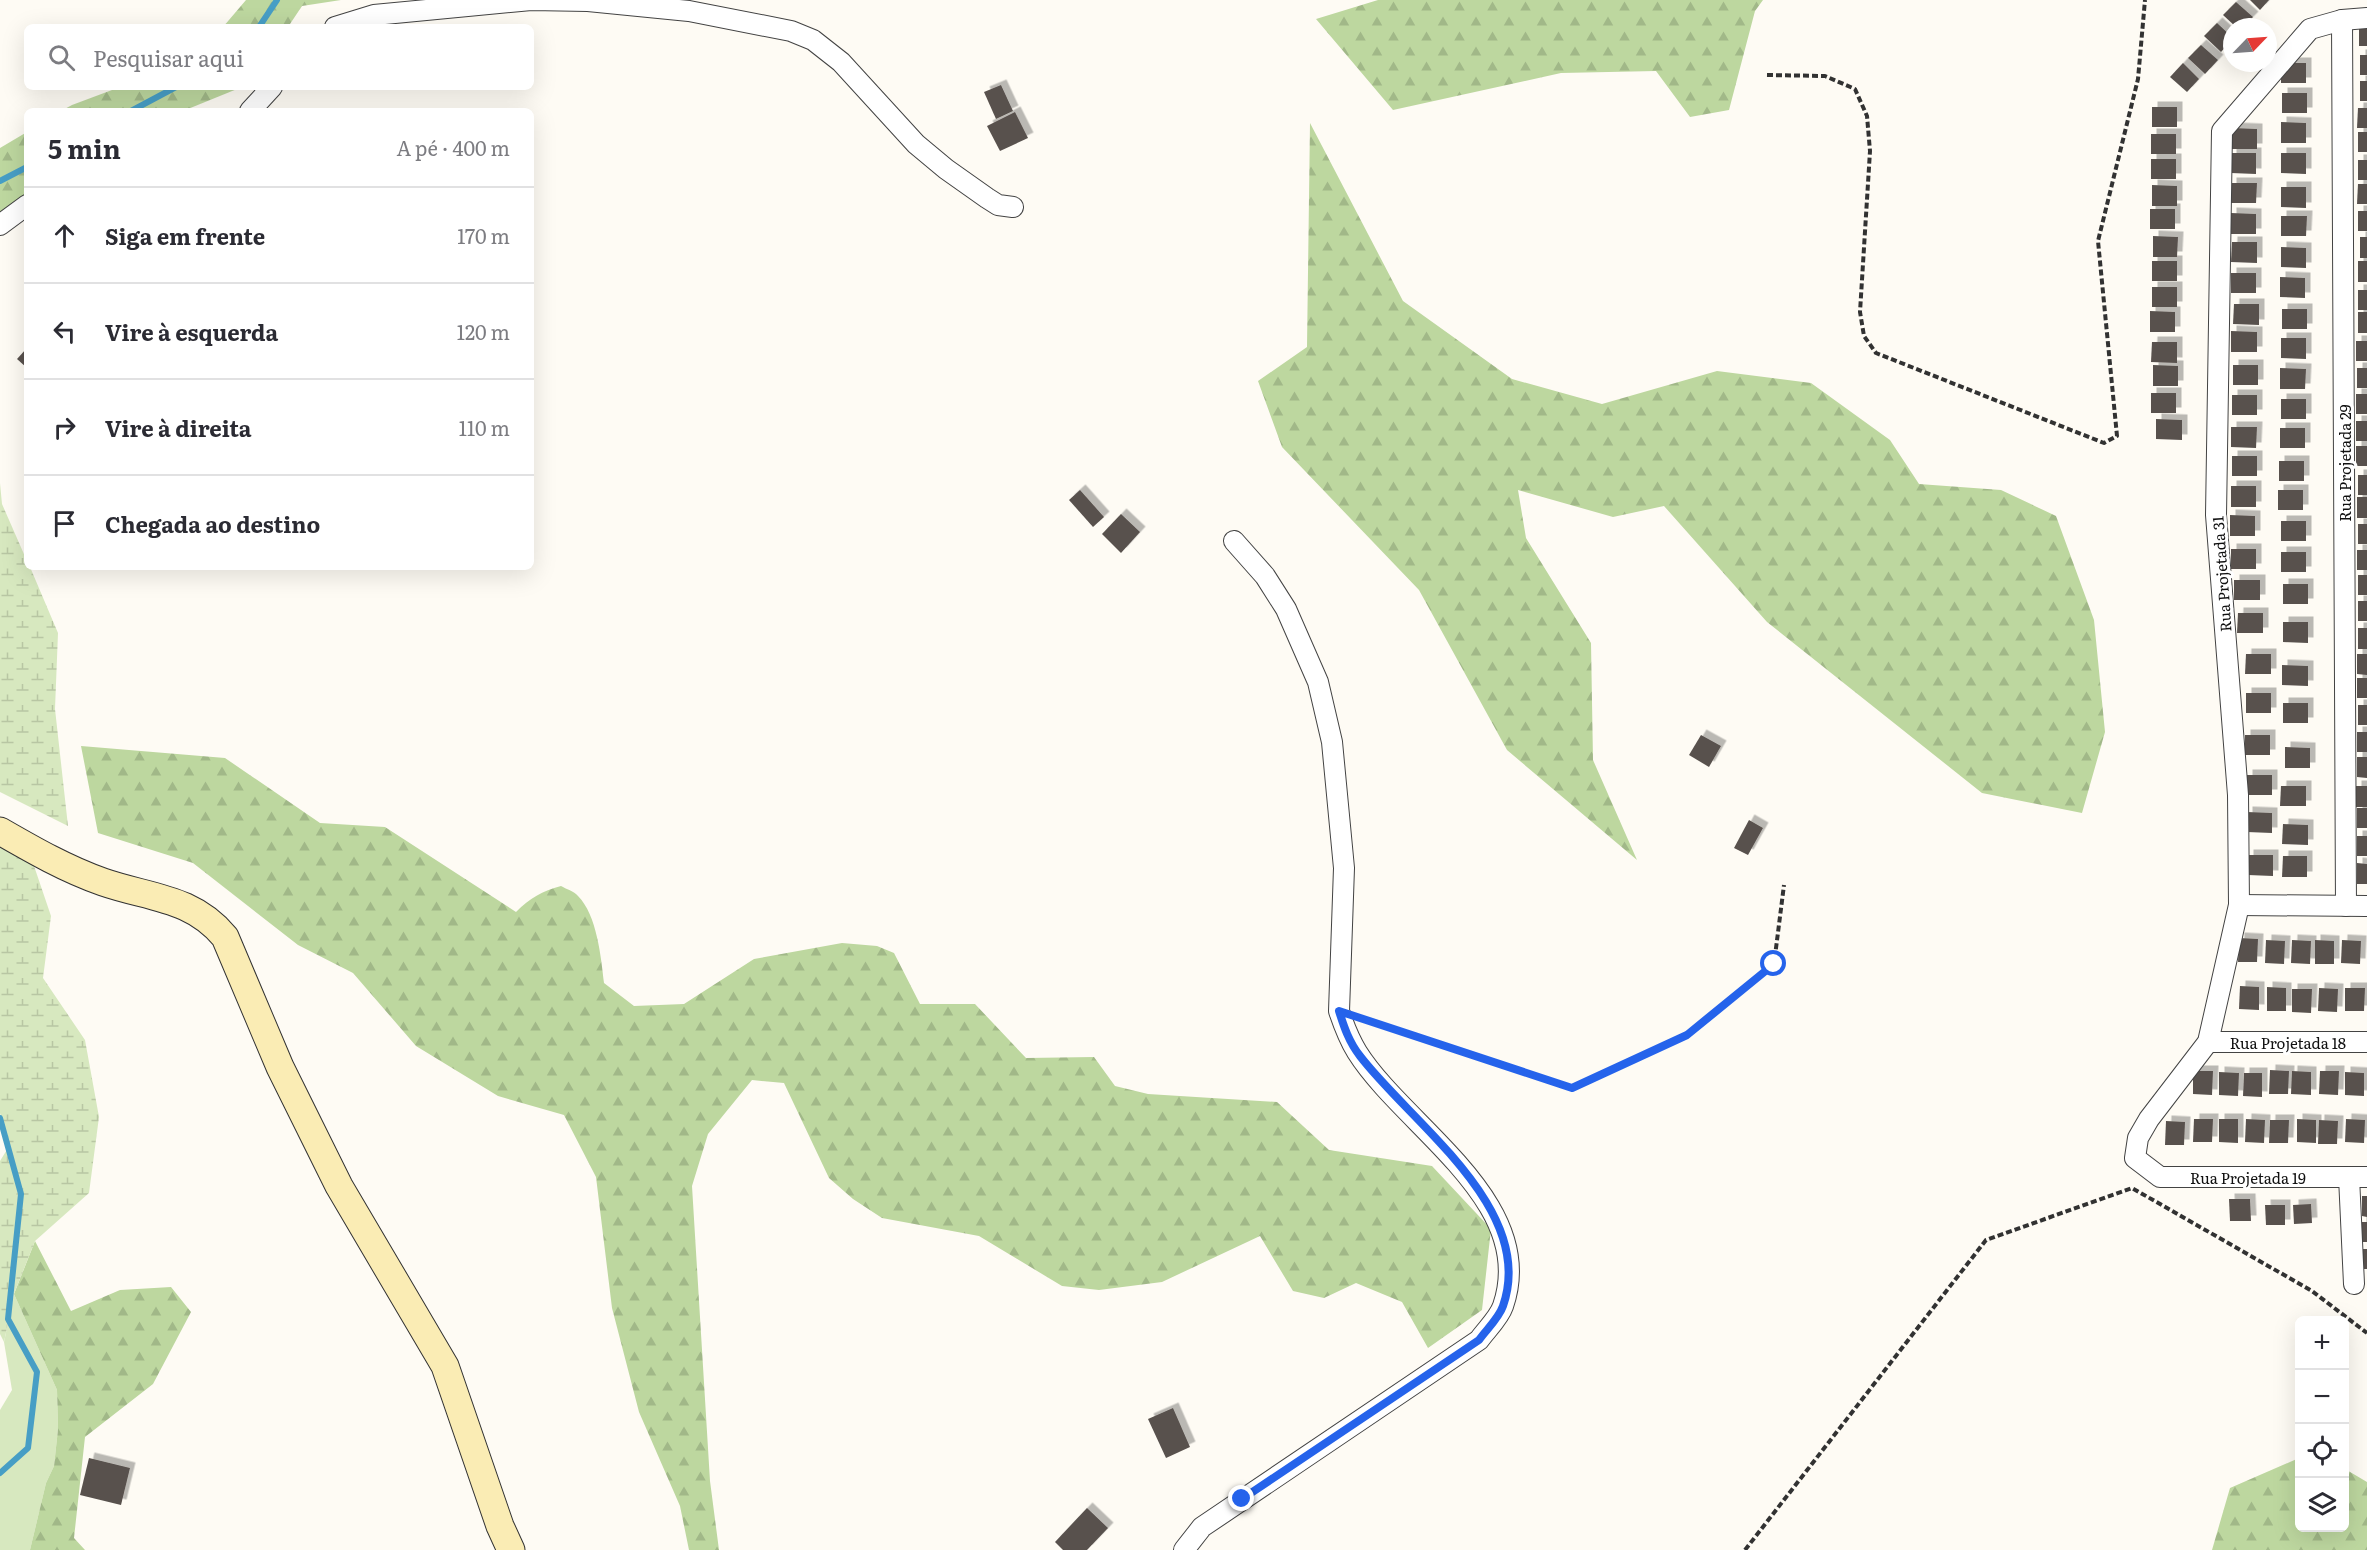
<!DOCTYPE html>
<html lang="pt">
<head>
<meta charset="utf-8">
<style>
  body { margin:0; font-family:Literata,serif; background:#f2f2f3; color:#2b2b33 }
  .controls { position:absolute; right:18px; bottom:18px; display:grid; overflow:hidden; border-radius:9px; box-shadow:0 6px 24px #0002 }
  .controls button { width:54px; height:54px; display:grid; place-items:center; padding:0; border:0; border-bottom:2px solid #e1e1e2; background:#fff; color:#2b2b33; font:30px sans-serif }
  .compass { position:absolute; left:2223px; top:18px; width:54px; height:54px; border-radius:50%; background:#fff; box-shadow:0 6px 24px #0002; rotate:65deg }
  .stop { position:absolute; width:18px; height:18px; margin:-14px; border:4px solid #2563eb; border-radius:50%; background:#fff }
  .stop.end { background:#2563eb; border-color:#fff; box-shadow:0 2px 6px #0008 }
  .list { margin:0; padding:0; list-style:none }
  h2 { display:flex; justify-content:space-between; align-items:center; height:78px; margin:0; padding:0 24px; font-size:26px }
  h2 small { font-size:20px; font-weight:400; color:#7c7c81 }
  .list li { display:grid; grid-template-columns:39px 1fr auto; gap:18px; align-items:center; box-sizing:border-box; height:96px; padding:0 24px; border-top:2px solid #e1e1e2 }
  .list b { display:block; font-size:22px; white-space:nowrap }
  .list em { font-size:20px; font-style:normal; color:#7c7c81 }
  .icon { flex:none; width:33px; height:33px; fill:none; stroke:currentColor; stroke-width:2; stroke-linecap:round; stroke-linejoin:round }
  .map { position:relative; flex:none; width:2367px; height:1550px; overflow:hidden }
  .search { position:absolute; background:#fff; box-shadow:0 6px 24px #0002; left:24px; top:24px; width:510px; height:66px; display:flex; align-items:center; gap:15px; box-sizing:border-box; padding:0 21px; border-radius:9px; color:#7c7c81; font-size:22px }
  .panel { position:absolute; background:#fff; box-shadow:0 6px 24px #0002; left:24px; top:108px; width:510px; height:462px; border-radius:9px }
  .map>svg:first-child { display:block }
  .grass { fill:#d7e8bf }
  .forest { fill:url(#forest-firs) }
  .wetland { fill:url(#wetland-marsh) }
  .lines { fill:none; stroke-linecap:round; stroke-linejoin:round }
  .stream { stroke:#479ec5; stroke-width:6 }
  .building { fill:#58514d; filter:url(#shadow) }
  .street-casing { stroke:#434343; stroke-width:22 }
  .secondary-casing { stroke:#323232; stroke-width:29 }
  .path { stroke:#323232; stroke-width:4; stroke-dasharray:6 3; stroke-linecap:butt }
  .street { stroke:#fff; stroke-width:20 }
  .secondary { stroke:#faecb4; stroke-width:27 }
  .route { stroke:#2563eb; stroke-width:8 }
  .labels { text-anchor:middle; dominant-baseline:central; stroke-width:6; stroke-linejoin:round; paint-order:stroke }
  .street-label { font-size:15px; fill:#101010; stroke:#fff }
</style>
</head>
<body>
<div class="map">
<svg width="2367" height="1550" viewBox="0 0 2367 1550">
  <defs>
    <pattern id="forest-firs" width="22" height="20" patternUnits="userSpaceOnUse" patternTransform="scale(1.5)"><rect width="22" height="20" fill="#bdd79f"/><path d="M5 1l3.5 6h-7zM16 11l3.5 6h-7z" fill="#a1b888"/></pattern>
    <pattern id="wetland-marsh" width="20" height="14" patternUnits="userSpaceOnUse" patternTransform="scale(1.5)"><rect width="20" height="14" fill="#d7e8bf"/><path d="M1 5h8M5 5V1M11 12h8M15 12V8" fill="none" stroke="#b8c6a3"/></pattern>
    <filter id="shadow"><feDropShadow dx="5.5" dy="-5.5" stdDeviation="0" flood-color="#0004"/></filter>
  </defs>
  <rect width="100%" height="100%" fill="#fefbf4"/>
  <path class="grass" d="M14,1294l43,96 1,39 -4,37 -8,17 -16,67h-30v-140l12,-20 -8,-48z"/>
  <g class="forest">
    <path d="M246,0h95l-39,6 -14,21h-65z"/>
    <path d="M1378,0h385l-8,11 -26,99 -39,7 -34,-46 -95,2 -168,37 -77,-91z"/>
    <path d="M120,87h122l-59,24h-122l11,-6z"/>
    <path d="M1310,123l93,178 109,78 90,25 115,-33 94,12 79,57 29,44 82,6 55,26 38,104 11,112 -23,81 -100,-20 -215,-171 -103,-116 -51,11 -95,-27 8,48 65,105 2,117 44,100 -130,-110 -88,-160 -137,-143 -24,-66 49,-34z"/>
    <path d="M27,132v65l-27,19v-68z"/>
    <path d="M81,746l144,12 95,65 65,4 131,85c14,-14 26,-21 45,-26 5,3 13,5 17,10 19,19 23,61 26,87l30,23 50,-2 70,-45 88,-16 35,3 17,7 26,51h55l51,54 68,-1 21,29 33,8 129,8 52,48 103,16 59,63 -9,81 -54,38 -26,-46 -46,-19 -32,15 -31,-7 -33,-55 -98,46 -63,8 -37,-4 -83,-50 -97,-18 -29,-19 -24,-21 -45,-95 -32,-3 -44,54 -16,52 18,295 9,69h-30l-9,-44 -41,-94 -27,-104 -16,-131 -32,-62 -66,-19 -82,-50 -63,-73 -55,-28 -105,-82 -95,-30z"/>
    <path d="M35,1241l36,70 49,-21 51,-3 20,25 -38,72 -68,53 -11,101 11,12h-55l16,-67 8,-17 4,-37 -1,-39 -43,-96z"/>
    <path d="M2299,1458l1,70h44l1,-59 22,13v68h-155l18,-62z"/>
  </g>
  <g class="wetland">
    <path d="M0,483l2,21 25,57v6h3l28,66 -3,76 13,117 -68,-34z"/>
    <path d="M0,841l32,19 19,56 -8,62 42,62 14,77 -10,76 -54,48 -21,53 -10,48 -4,-8v-173l8,-13 -8,-35z"/>
  </g>
  <g class="lines">
    <g class="stream">
      <path d="M259,27l18,-27"/>
      <path d="M131,111l45,-24"/>
      <path d="M0,181l27,-14"/>
      <path d="M0,1118l21,76 -13,125 29,53 -9,76 -28,25"/>
    </g>
  </g>
  <g class="building">
    <path d="M2250,0h19l-9,10z"/>
    <path d="M2236,2l17,15 -10,10h-7l-13,-12z"/>
    <path d="M2217,23l15,14v3l-11,12 -17,-16z"/>
    <rect x="2359" y="26" width="8" height="20"/>
    <path d="M2201,45l17,15 -13,14 -17,-16z"/>
    <rect x="2360" y="55" width="7" height="20"/>
    <path d="M2183,63l16,16 -12,13 -17,-15z"/>
    <rect x="2281" y="63" width="25" height="20"/>
    <rect x="2360" y="81" width="7" height="20"/>
    <path d="M1001,85l12,26 -17,8 -12,-27z"/>
    <rect x="2282" y="93" width="25" height="20"/>
    <rect x="2152" y="107" width="25" height="20"/>
    <path d="M2358,108h9v20h-10z"/>
    <path d="M1015,112l13,26 -28,13 -13,-25z"/>
    <path d="M2281,122l25,1v20h-25z"/>
    <path d="M2232,128l25,1v20h-25z"/>
    <rect x="2358" y="132" width="9" height="20"/>
    <rect x="2151" y="134" width="25" height="20"/>
    <path d="M2231,153h25v21l-25,-1z"/>
    <path d="M2281,153h25v21l-25,-1z"/>
    <rect x="2151" y="159" width="25" height="20"/>
    <rect x="2358" y="160" width="9" height="20"/>
    <path d="M2231,183h26l-1,20h-25z"/>
    <path d="M2358,184h9v20h-10z"/>
    <path d="M2152,185l25,1v20h-25z"/>
    <path d="M2281,187h25v21l-25,-1z"/>
    <rect x="2150" y="209" width="25" height="20"/>
    <rect x="2358" y="211" width="9" height="20"/>
    <path d="M2231,213l25,1v20h-25z"/>
    <path d="M2281,216h26l-1,20h-25z"/>
    <path d="M2153,236l25,1 -1,20h-24z"/>
    <rect x="2360" y="237" width="7" height="21"/>
    <path d="M2232,242h25v21l-26,-1z"/>
    <path d="M2281,247l25,1v20l-25,-1z"/>
    <rect x="2152" y="261" width="25" height="20"/>
    <rect x="2358" y="261" width="9" height="21"/>
    <rect x="2231" y="273" width="25" height="20"/>
    <path d="M2280,277l25,1v20l-25,-1z"/>
    <rect x="2152" y="287" width="25" height="20"/>
    <rect x="2358" y="290" width="9" height="20"/>
    <path d="M2234,304h25v21l-26,-1z"/>
    <rect x="2282" y="309" width="25" height="20"/>
    <path d="M2150,311l25,1v20h-25z"/>
    <rect x="2358" y="312" width="9" height="21"/>
    <path d="M2231,331l26,1v20h-26z"/>
    <path d="M2281,338h25v21l-25,-1z"/>
    <rect x="2356" y="341" width="11" height="20"/>
    <path d="M2152,342h25v21l-26,-1z"/>
    <path d="M27,348v20l-10,-9z"/>
    <path d="M2153,365l25,1v20h-25z"/>
    <rect x="2233" y="365" width="25" height="20"/>
    <path d="M2280,368l26,1 -1,20h-25z"/>
    <rect x="2357" y="368" width="10" height="20"/>
    <rect x="2151" y="393" width="25" height="20"/>
    <rect x="2356" y="394" width="11" height="20"/>
    <rect x="2232" y="395" width="25" height="20"/>
    <rect x="2281" y="399" width="25" height="20"/>
    <path d="M2156,419l26,1v20l-26,-1z"/>
    <rect x="2356" y="421" width="11" height="20"/>
    <path d="M2231,427h26l-1,21 -25,-1z"/>
    <rect x="2280" y="428" width="25" height="20"/>
    <rect x="2356" y="446" width="11" height="20"/>
    <rect x="2232" y="456" width="25" height="20"/>
    <rect x="2279" y="461" width="25" height="20"/>
    <rect x="2358" y="475" width="9" height="20"/>
    <rect x="2231" y="486" width="25" height="21"/>
    <path d="M1080,490l24,27 -11,10 -24,-27z"/>
    <rect x="2278" y="490" width="25" height="20"/>
    <rect x="2357" y="497" width="10" height="21"/>
    <path d="M1121,514l19,18 -19,21 -19,-19z"/>
    <path d="M2230,515l25,1v20h-25z"/>
    <rect x="2281" y="521" width="25" height="20"/>
    <rect x="2358" y="524" width="9" height="20"/>
    <rect x="2231" y="549" width="25" height="20"/>
    <rect x="2357" y="550" width="10" height="20"/>
    <rect x="2281" y="552" width="25" height="20"/>
    <rect x="2358" y="575" width="9" height="20"/>
    <rect x="2234" y="580" width="26" height="20"/>
    <rect x="2283" y="584" width="25" height="20"/>
    <rect x="2358" y="601" width="9" height="20"/>
    <path d="M2238,613h25v20h-26z"/>
    <path d="M2283,622h25v21l-25,-1z"/>
    <rect x="2358" y="628" width="9" height="21"/>
    <path d="M2246,654h25v20h-26z"/>
    <path d="M2357,654h10v21l-10,-1z"/>
    <path d="M2282,665l26,1v20l-26,-1z"/>
    <rect x="2357" y="678" width="10" height="20"/>
    <rect x="2246" y="693" width="25" height="20"/>
    <rect x="2283" y="703" width="25" height="20"/>
    <rect x="2358" y="705" width="9" height="20"/>
    <rect x="2357" y="732" width="10" height="20"/>
    <path d="M1701,735l20,11 -12,21 -20,-12z"/>
    <rect x="2245" y="735" width="25" height="20"/>
    <path d="M2285,747l25,1v20h-25z"/>
    <path d="M2357,757h10v21l-10,-1z"/>
    <rect x="2247" y="775" width="25" height="20"/>
    <path d="M2281,786h25v20h-26z"/>
    <rect x="2356" y="786" width="11" height="21"/>
    <rect x="2357" y="808" width="10" height="20"/>
    <path d="M2247,812l25,1v20l-25,-1z"/>
    <path d="M1749,820l14,8 -15,27 -14,-7z"/>
    <path d="M2283,824l25,1v20l-26,-1z"/>
    <rect x="2357" y="836" width="10" height="20"/>
    <path d="M2248,855h25v21l-25,-1z"/>
    <path d="M2283,856h24v21h-25z"/>
    <path d="M2357,863l10,1v20h-10z"/>
    <path d="M2239,938l19,1 -1,23h-19z"/>
    <path d="M2266,940l19,1 -1,23 -19,-1z"/>
    <path d="M2292,940l19,1 -1,23 -19,-1z"/>
    <path d="M2315,940l19,1v23h-19z"/>
    <path d="M2342,940l19,1 -1,23 -19,-1z"/>
    <path d="M2240,986l19,1v23l-20,-1z"/>
    <path d="M2267,987l19,1v23h-19z"/>
    <path d="M2319,988l19,1 -1,23 -19,-1z"/>
    <path d="M2345,988h20l-1,23h-19z"/>
    <path d="M2292,989h20l-1,24 -19,-1z"/>
    <path d="M2270,1070l19,1 -1,23h-19z"/>
    <path d="M2193,1071h20l-1,24 -19,-1z"/>
    <path d="M2292,1071l19,1v23l-20,-1z"/>
    <path d="M2320,1071h19l-1,24 -19,-1z"/>
    <path d="M2219,1072l20,1 -1,23 -19,-1z"/>
    <path d="M2345,1072l19,1v23l-19,-1z"/>
    <path d="M2244,1073h18v24l-19,-1z"/>
    <path d="M2194,1119h19l-1,23h-19z"/>
    <path d="M2219,1119h19v24l-19,-1z"/>
    <path d="M2246,1119l19,1 -1,23 -19,-1z"/>
    <path d="M2297,1119l19,1v23l-19,-1z"/>
    <path d="M2346,1119l19,1 -1,23 -19,-1z"/>
    <path d="M2270,1120h19l-1,23h-19z"/>
    <path d="M2319,1120l19,1 -1,23h-19z"/>
    <path d="M2166,1121l19,1 -1,23h-19z"/>
    <path d="M2362,1196h5v21l-5,-1z"/>
    <path d="M2229,1199h21l1,22h-21z"/>
    <path d="M2311,1204l1,19 -18,1 -1,-19z"/>
    <path d="M2265,1205h20v20h-19z"/>
    <rect x="2361" y="1222" width="6" height="20"/>
    <rect x="2362" y="1249" width="5" height="20"/>
    <path d="M1173,1408l17,39 -24,11 -18,-39z"/>
    <path d="M89,1458l41,10 -9,37 -41,-10z"/>
    <path d="M1087,1508l21,20 -21,22h-24l-8,-8z"/>
  </g>
  <g class="lines">
    <g class="street-casing">
      <g id="street">
        <path d="M2367,18l-25,2 -32,9 -88,102 -6,384 22,280 1,110 -31,137 -59,77 -11,19 -3,20 25,19h207"/>
        <path d="M2342,20l4,886"/>
        <path d="M335,27l39,-12 157,-15 57,1 101,10 102,20 22,9 28,22 75,82 30,25 41,29 11,7 15,2"/>
        <path d="M250,111l22,-24"/>
        <path d="M0,225l27,-20"/>
        <path d="M2239,905l128,1"/>
        <path d="M2208,1042h159"/>
        <path d="M2349,1177l5,107"/>
        <path d="M1184,1550l18,-23 277,-187c7,-10 20,-22 24,-34 36,-104 -99,-179 -146,-254 -8,-13 -13,-26 -18,-41l5,-143 -12,-126 -14,-60 -32,-73 -21,-33 -31,-35"/>
      </g>
    </g>
    <g class="secondary-casing">
      <path id="secondary" d="M0,831c33,19 66,38 103,51 46,16 89,15 122,55l55,130 59,119 106,180 55,160 11,24"/>
    </g>
    <g class="path">
      <path d="M1767,75l58,1 30,13 12,27 3,35 -10,161 4,24 12,17 228,90 13,-7 -19,-195 40,-162 7,-79"/>
      <path d="M1360,1018l212,70 115,-53 87,-71 10,-79"/>
      <path d="M1745,1550l241,-310 146,-52 180,103 55,42"/>
    </g>
    <use href="#street" class="street"/>
    <use href="#secondary" class="secondary"/>
  </g>
  <g class="lines">
    <path class="route" d="M1242,1499l237,-159c7,-10 20,-22 24,-34 34,-97 -92,-183 -143,-250 -11,-14 -16,-29 -21,-45l233,77 115,-53 87,-71"/>
  </g>
  <g class="labels">
    <g class="street-label">
      <text transform="translate(2344 463) rotate(-90)">Rua Projetada 29</text>
      <text transform="translate(2221 574) rotate(-94)">Rua Projetada 31</text>
      <text x="2288" y="1042">Rua Projetada 18</text>
      <text x="2248" y="1177">Rua Projetada 19</text>
    </g>
  </g>
</svg>
<div class="controls">
<button>+</button>
<button>−</button>
<button><svg class="icon" aria-label="locate" viewBox="0 0 24 24"><circle cx="12" cy="12" r="6"/><path d="M12 2v4M12 18v4M2 12h4M18 12h4"/></svg></button>
<button><svg class="icon" aria-label="layers" viewBox="0 0 24 24"><path d="M12 4l9 5-9 5-9-5zM3 14l9 5 9-5"/></svg></button>
</div>
<svg class="compass" viewBox="-18 -18 36 36"><path d="M0-13l5 13h-10z" fill="#e53935"/><path d="M0 13l5-13h-10z" fill="#7c7c81"/></svg>
<div class="stop" style="left:1774px;top:964px"></div>
<div class="stop end" style="left:1242px;top:1499px"></div>
<div class="search"><svg class="icon" aria-label="search" viewBox="0 0 24 24"><circle cx="10" cy="10" r="6"/><path d="M15 15l6 6"/></svg>Pesquisar aqui</div>
<section class="panel">
<h2>5 min<small>A pé · 400 m</small></h2>
<ul class="list">
<li><svg class="icon" aria-label="ahead" viewBox="0 0 24 24"><path d="M12 20V5M6 11l6-6 6 6"/></svg><div><b>Siga em frente</b></div><em>170 m</em></li>
<li><svg class="icon" aria-label="left" viewBox="0 0 24 24"><path d="M17 20v-9H6M10 6l-5 5 5 5"/></svg><div><b>Vire à esquerda</b></div><em>120 m</em></li>
<li><svg class="icon" aria-label="right" viewBox="0 0 24 24"><path d="M7 20v-9h11M14 6l5 5-5 5"/></svg><div><b>Vire à direita</b></div><em>110 m</em></li>
<li><svg class="icon" aria-label="arrive" viewBox="0 0 24 24"><path d="M6 21V4h12l-3 4 3 4H6"/></svg><div><b>Chegada ao destino</b></div></li>
</ul>
</section>
</div>
</body>
</html>
